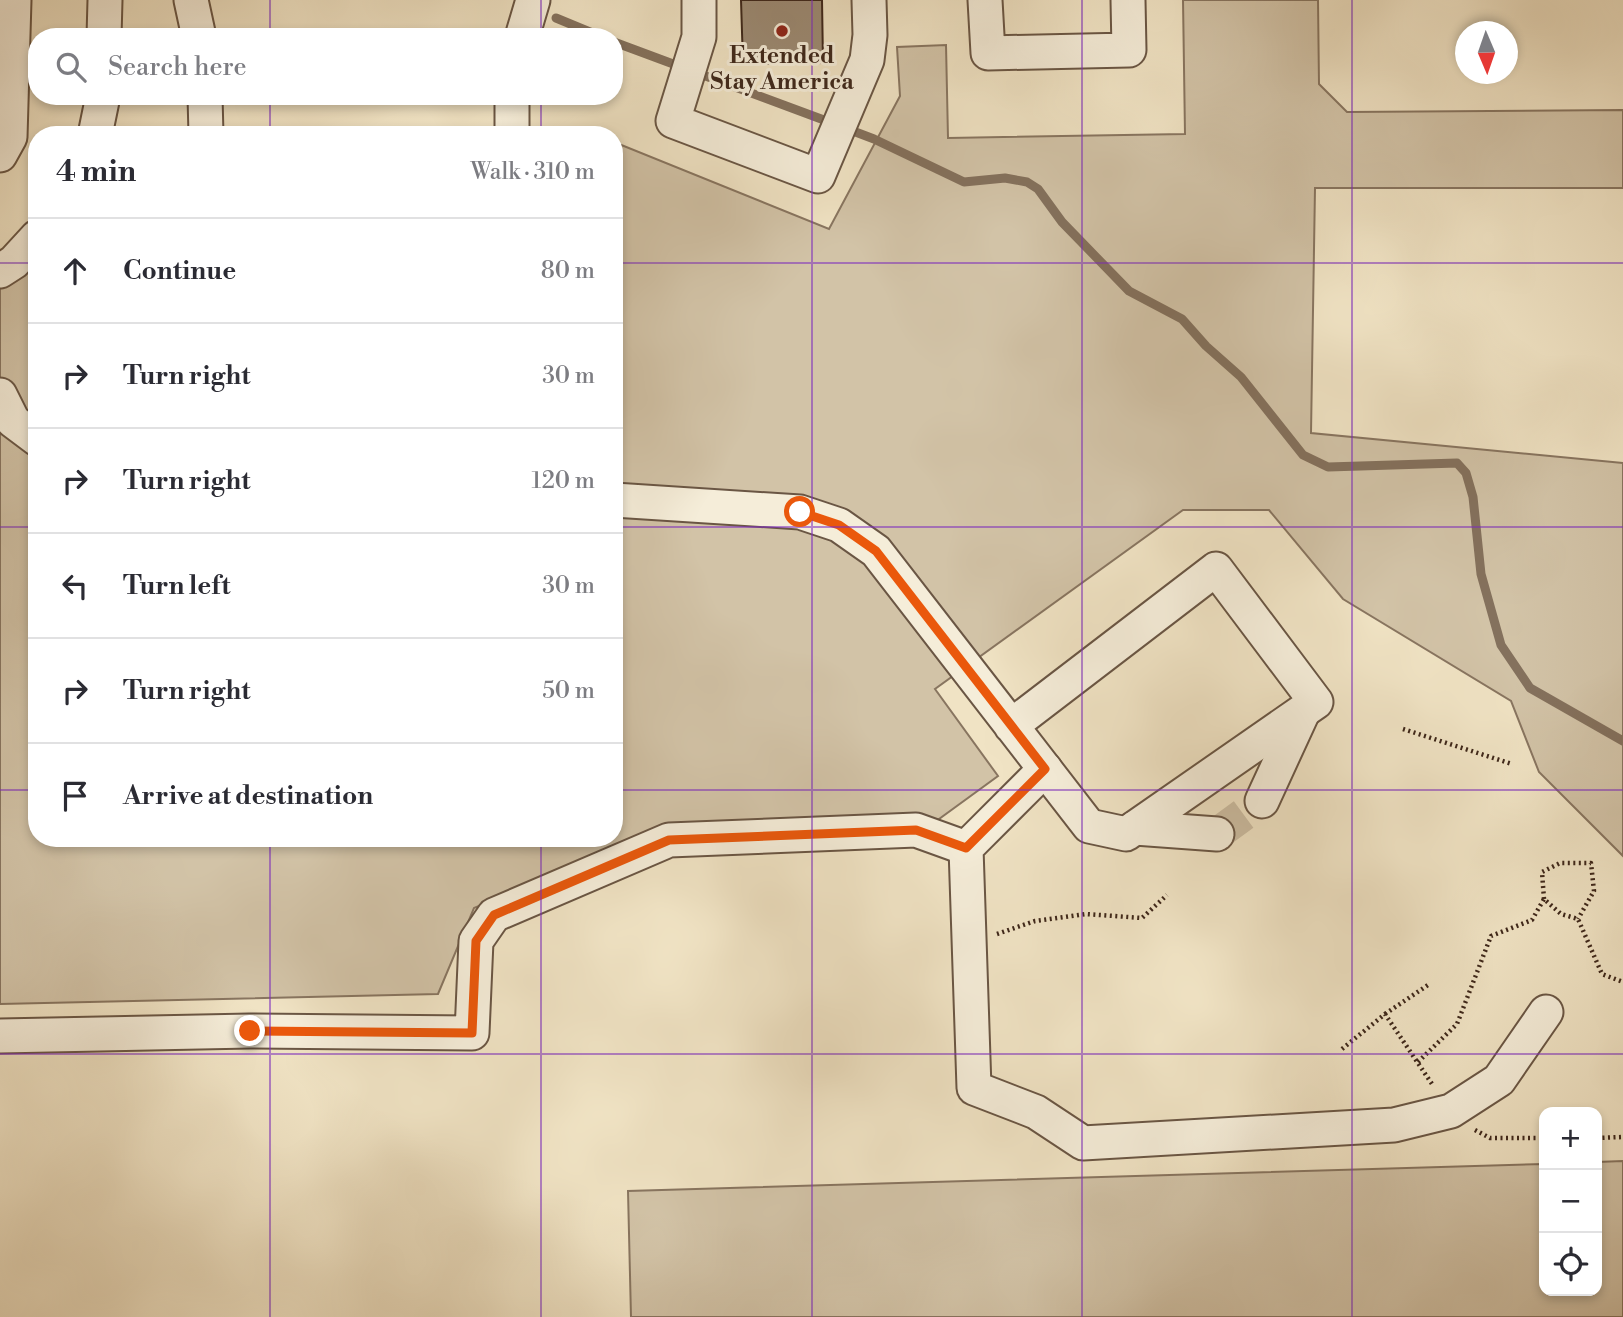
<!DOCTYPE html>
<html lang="en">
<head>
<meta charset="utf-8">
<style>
  body { margin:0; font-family:"Libre Bodoni",serif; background:#f7f7f7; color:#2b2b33 }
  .controls { position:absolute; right:21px; bottom:21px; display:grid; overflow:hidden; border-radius:14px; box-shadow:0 4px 10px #0003 }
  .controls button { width:63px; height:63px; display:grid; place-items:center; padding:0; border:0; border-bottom:2px solid #e1e1e2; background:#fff; color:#2b2b33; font:35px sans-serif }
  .compass { position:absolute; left:1455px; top:21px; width:63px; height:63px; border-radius:50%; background:#fff; box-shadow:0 4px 10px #0003; rotate:178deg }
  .stop { position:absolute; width:21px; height:21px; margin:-16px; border:5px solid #ea580c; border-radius:50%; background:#fff }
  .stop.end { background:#ea580c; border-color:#fff; box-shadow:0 2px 7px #0008 }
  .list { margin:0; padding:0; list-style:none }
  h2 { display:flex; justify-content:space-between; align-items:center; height:91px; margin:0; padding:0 28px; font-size:30px }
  h2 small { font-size:23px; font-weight:400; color:#7c7c81 }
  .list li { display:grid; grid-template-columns:46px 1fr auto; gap:21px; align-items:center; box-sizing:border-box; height:105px; padding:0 28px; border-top:2px solid #e1e1e2 }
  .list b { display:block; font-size:26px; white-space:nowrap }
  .list em { font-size:23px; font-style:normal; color:#7c7c81 }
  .icon { flex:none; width:38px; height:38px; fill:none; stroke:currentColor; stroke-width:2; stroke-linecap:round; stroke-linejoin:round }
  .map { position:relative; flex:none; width:1623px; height:1317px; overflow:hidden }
  .search { position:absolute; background:#fff; box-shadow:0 4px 10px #0003; left:28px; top:28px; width:595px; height:77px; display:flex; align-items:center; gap:18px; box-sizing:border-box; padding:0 24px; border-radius:28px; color:#7c7c81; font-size:26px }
  .panel { position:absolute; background:#fff; box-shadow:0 4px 10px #0003; left:28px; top:126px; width:595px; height:721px; border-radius:28px }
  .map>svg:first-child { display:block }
  .green { fill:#d2c3a7; stroke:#887560; stroke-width:2 }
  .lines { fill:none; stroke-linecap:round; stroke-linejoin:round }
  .stream { stroke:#84715d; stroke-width:9 }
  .building { fill:#9b8972; stroke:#3e271a; stroke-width:2 }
  .minor-tunnel { stroke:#ccbda2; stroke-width:33; stroke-dasharray:33 17; stroke-linecap:butt }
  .minor-casing { stroke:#6a5644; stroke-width:37 }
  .path { stroke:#3e271a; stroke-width:4.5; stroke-dasharray:2 3.5; stroke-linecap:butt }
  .minor { stroke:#f5edd9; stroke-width:33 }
  .route { stroke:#ea580c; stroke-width:9 }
  .grid { fill:none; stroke:#7b2cbf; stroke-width:2; stroke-opacity:0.55 }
  .poi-dot { fill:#8f2418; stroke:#f5edd9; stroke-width:2.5 }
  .labels { text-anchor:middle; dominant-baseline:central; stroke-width:6; stroke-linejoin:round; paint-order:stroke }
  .poi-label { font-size:23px; font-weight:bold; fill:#3e271a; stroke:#f5edd9 }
</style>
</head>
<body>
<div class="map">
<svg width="1623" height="1317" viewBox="0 0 1623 1317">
  <rect width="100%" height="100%" fill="#f0e3c4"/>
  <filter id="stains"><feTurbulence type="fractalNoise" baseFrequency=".00286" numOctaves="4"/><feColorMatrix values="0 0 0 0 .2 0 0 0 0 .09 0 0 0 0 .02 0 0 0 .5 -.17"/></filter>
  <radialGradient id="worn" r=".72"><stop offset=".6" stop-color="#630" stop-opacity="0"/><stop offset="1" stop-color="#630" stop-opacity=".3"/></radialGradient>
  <g class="green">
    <path d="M1183,0h135l1,84 28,28 276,-2v78h-308l-4,245 312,30v393l-84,-84 -28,-71 -168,-102 -74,-89h-86l-248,179 63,87 -59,43 -265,5 -200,84 -36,86 -438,10v-717l34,-20 3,4v567h577v-696l215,87 71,-133 -3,-49 49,-2 2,93 237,-4z"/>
    <path d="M1623,1161v156h-992l-3,-126 916,-27v127h53v-129z"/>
  </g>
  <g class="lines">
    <g class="stream">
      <path d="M556,18l46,19"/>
      <path d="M614,42l218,81"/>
      <path d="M845,128l29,11 90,43 41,-4 22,4 11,7 24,33 67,69 53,28 24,27 35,31 62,78 25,12 129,-4 9,10 7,24 8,77 20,71 29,43 93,53"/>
    </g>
  </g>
  <path class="building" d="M741,0h81l1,63 -80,1z"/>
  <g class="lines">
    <path class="minor-tunnel" d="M1217,834l45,-33"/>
    <g class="minor-casing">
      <g id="minor">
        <path d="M191,0l8,37"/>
        <path d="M699,0v37l-26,84 145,55 49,-116 3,-25 -1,-35"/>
        <path d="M985,0l3,53 141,-3 -1,-50"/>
        <path d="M104,37l1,-37"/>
        <path d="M522,37l11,-37"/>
        <path d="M205,96l1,39"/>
        <path d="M95,135l8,-39"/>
        <path d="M512,135v-39"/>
        <path d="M0,155l10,-18 4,-137"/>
        <path d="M0,271l14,-9 23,-25"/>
        <path d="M0,395l13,26 24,18"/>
        <path d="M614,500l186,12 39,13 37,26 213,275 37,8 190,-132 -100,-133 -205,157"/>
        <path d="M1045,769l-79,79 8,240 62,24 47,31 311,-18 57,-14 48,-31 47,-68"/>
        <path d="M1262,801l40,-87"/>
        <path d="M1135,828l82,6"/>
        <path d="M0,1036l250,-5 222,2 4,-92 18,-26 175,-75 247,-10 50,18"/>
      </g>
    </g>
    <g class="path">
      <path d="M1403,729l109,35"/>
      <path d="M1544,899l-2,-27 18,-9h31l3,28 -16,28"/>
      <path d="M997,934l38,-13 51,-7 56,4 25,-23"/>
      <path d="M1385,1014l43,-29"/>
      <path d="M1342,1049l43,-35 47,70"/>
      <path d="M1418,1062l39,-38 34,-88 41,-16 12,-21 17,15 17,5 24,55 21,8"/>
      <path d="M1475,1130l15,8h54"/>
      <path d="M1597,1138l26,-1"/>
    </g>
    <use href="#minor" class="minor"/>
  </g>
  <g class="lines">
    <path class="route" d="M250,1031l222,2 4,-92 18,-26 175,-75 247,-10 50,18 79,-79 -169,-218 -37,-26 -39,-13"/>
  </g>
  <path class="grid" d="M270,0v37M541,0v37M812,0v1317M1082,0v1317M1352,0v1317M270,96v39M541,96v39M0,263h37M614,263h1009M0,527h37M614,527h1009M0,790h37M614,790h1009M270,838v479M541,838v479M0,1054h1623"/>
  <circle class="poi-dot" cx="782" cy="31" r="7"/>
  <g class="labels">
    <g class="poi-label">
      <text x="782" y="56">Extended<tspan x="782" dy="26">Stay America</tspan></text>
    </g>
  </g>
  <rect width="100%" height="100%" filter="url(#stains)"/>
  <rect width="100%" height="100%" fill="url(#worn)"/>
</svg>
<div class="controls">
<button>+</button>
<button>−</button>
<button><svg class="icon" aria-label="locate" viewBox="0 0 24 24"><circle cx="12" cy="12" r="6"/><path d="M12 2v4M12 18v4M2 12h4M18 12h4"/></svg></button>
</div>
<svg class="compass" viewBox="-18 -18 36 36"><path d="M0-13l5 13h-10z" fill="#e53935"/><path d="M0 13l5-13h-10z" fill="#7c7c81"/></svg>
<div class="stop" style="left:800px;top:512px"></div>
<div class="stop end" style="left:250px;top:1031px"></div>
<div class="search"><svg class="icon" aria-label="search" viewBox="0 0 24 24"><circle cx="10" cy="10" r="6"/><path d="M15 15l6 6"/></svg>Search here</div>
<section class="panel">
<h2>4 min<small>Walk · 310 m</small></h2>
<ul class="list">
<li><svg class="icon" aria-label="ahead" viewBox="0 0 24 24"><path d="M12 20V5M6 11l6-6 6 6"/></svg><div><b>Continue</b></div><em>80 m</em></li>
<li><svg class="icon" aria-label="right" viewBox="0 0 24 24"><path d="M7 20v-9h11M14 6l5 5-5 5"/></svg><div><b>Turn right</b></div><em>30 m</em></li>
<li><svg class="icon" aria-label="right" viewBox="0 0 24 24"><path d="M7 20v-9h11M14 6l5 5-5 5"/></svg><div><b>Turn right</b></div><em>120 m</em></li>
<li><svg class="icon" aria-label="left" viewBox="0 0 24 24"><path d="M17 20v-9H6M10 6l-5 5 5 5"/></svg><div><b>Turn left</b></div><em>30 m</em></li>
<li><svg class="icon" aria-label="right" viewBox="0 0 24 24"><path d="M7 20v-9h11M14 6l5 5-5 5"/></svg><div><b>Turn right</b></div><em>50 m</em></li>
<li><svg class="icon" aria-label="arrive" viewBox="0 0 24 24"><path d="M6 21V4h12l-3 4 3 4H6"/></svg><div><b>Arrive at destination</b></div></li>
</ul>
</section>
</div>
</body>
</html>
